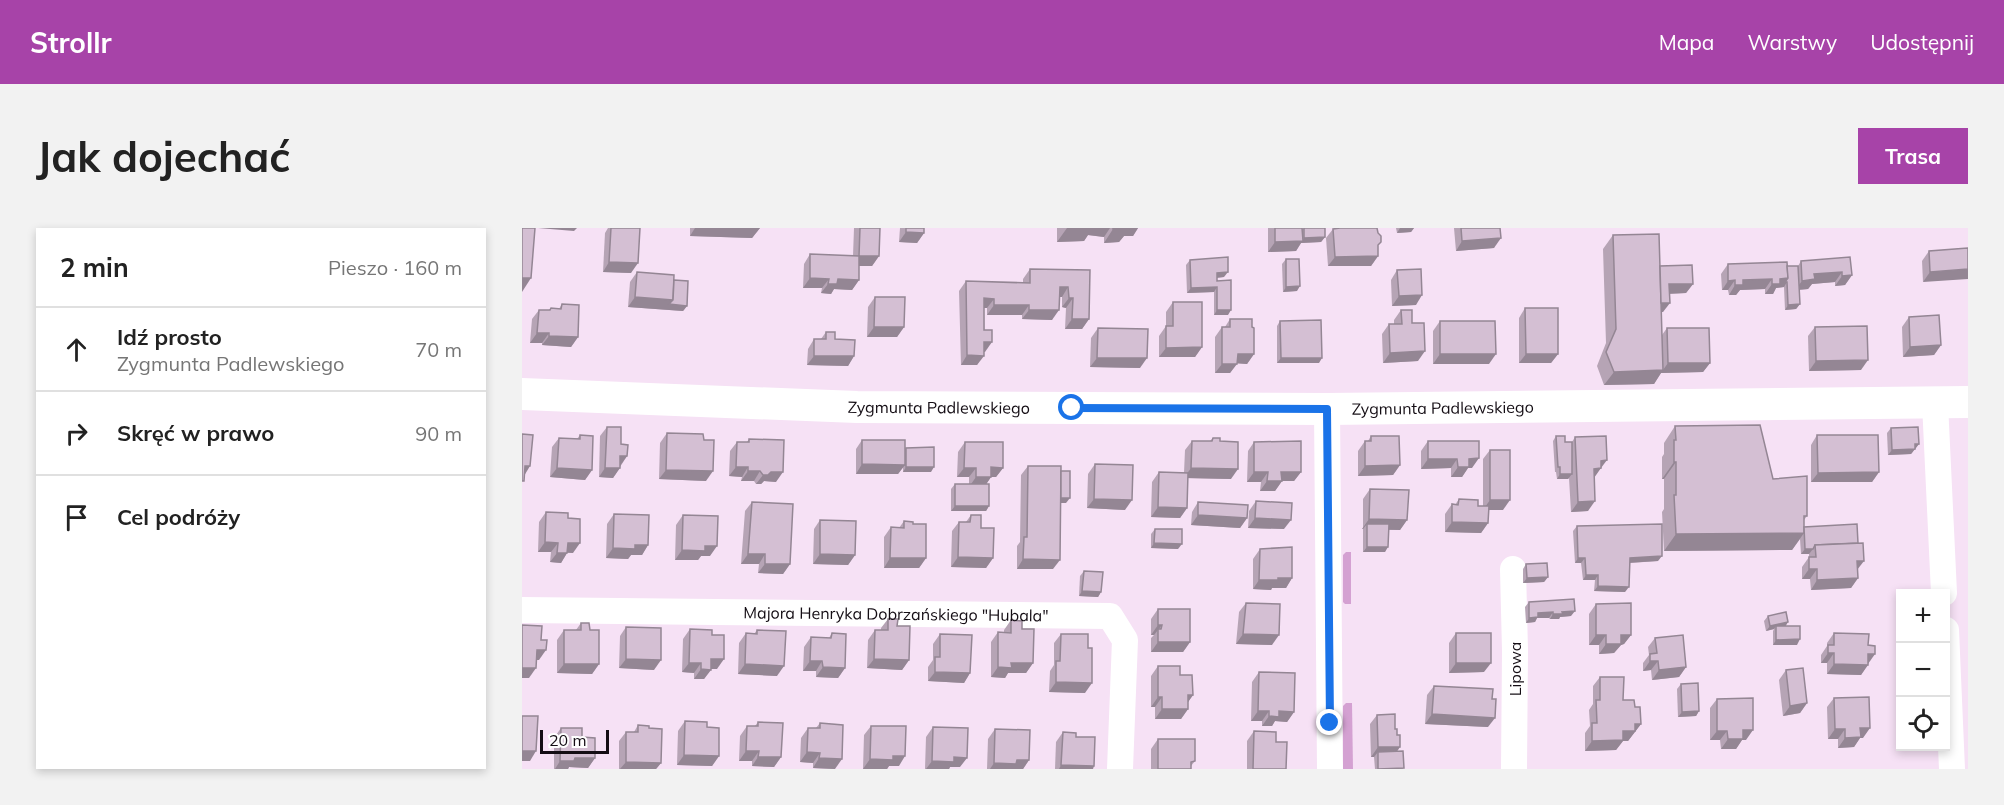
<!DOCTYPE html>
<html lang="pl">
<head>
<meta charset="utf-8">
<style>
  body { margin:0; font-family:Mulish,sans-serif; background:#f2f2f2; color:#222 }
  .controls { position:absolute; right:18px; bottom:18px; display:grid; overflow:hidden; border-radius:0px; box-shadow:0 3px 9px #0003 }
  .controls button { width:54px; height:54px; display:grid; place-items:center; padding:0; border:0; border-bottom:2px solid #e0e0e0; background:#fff; color:#222; font:30px sans-serif }
  .scale { position:absolute; left:18px; bottom:15px; width:69px; box-sizing:border-box; padding-left:6px; border:3px solid #140d14; border-top:0; font-size:16px; line-height:21px; white-space:nowrap; color:#140d14; -webkit-text-stroke:4px #fff; paint-order:stroke }
  .stop { position:absolute; width:18px; height:18px; margin:-14px; border:4px solid #1a73e8; border-radius:50%; background:#fff }
  .stop.end { background:#1a73e8; border-color:#fff; box-shadow:0 2px 6px #0008 }
  .list { margin:0; padding:0; list-style:none }
  h2 { display:flex; justify-content:space-between; align-items:center; height:78px; margin:0; padding:0 24px; font-size:26px }
  h2 small { font-size:20px; font-weight:400; color:#767676 }
  .list li { display:grid; grid-template-columns:39px 1fr auto; gap:18px; align-items:center; box-sizing:border-box; height:84px; padding:0 24px; border-top:2px solid #e0e0e0 }
  .list b { display:block; font-size:22px; white-space:nowrap }
  .list p { margin:0; font-size:20px; white-space:nowrap; color:#767676 }
  .list em { font-size:20px; font-style:normal; color:#767676 }
  .icon { flex:none; width:33px; height:33px; fill:none; stroke:currentColor; stroke-width:2; stroke-linecap:round; stroke-linejoin:round }
  .map { position:relative; flex:none; width:1446px; height:541px; overflow:hidden; border-radius:0px }
  header { display:flex; align-items:center; gap:36px; box-sizing:border-box; height:84px; padding:0 30px; background:#a743a8; color:#fff }
  header strong { font-size:28px }
  nav { display:flex; gap:33px; margin-inline-start:auto; font-size:21px }
  .intro { display:flex; align-items:center; justify-content:space-between; box-sizing:border-box; height:144px; padding:0 36px }
  h1 { margin:0; font-size:42px }
  .button { padding:15px 27px; border-radius:0px; background:#a743a8; color:#fff; font-size:21px; font-weight:700 }
  main { display:flex; gap:36px; padding:0 36px }
  aside { flex:1; background:#fff; border-radius:0px; box-shadow:0 3px 9px #0003 }
  .map>svg:first-child { display:block }
  .green { fill:#d4a1d2 }
  .lines { fill:none; stroke-linecap:round; stroke-linejoin:round }
  .minor { stroke:#fff; stroke-width:26 }
  .tertiary { stroke:#fff; stroke-width:32 }
  .wall { fill:#b6a4b5 }
  .shaded-wall { fill:#948694 }
  .building { fill:#d4bfd3; stroke:#948694; stroke-width:1.5 }
  .route { stroke:#1a73e8; stroke-width:8 }
  .labels { text-anchor:middle; dominant-baseline:central; stroke-width:6; stroke-linejoin:round; paint-order:stroke }
  .street-label { font-size:16px; fill:#140d14; stroke:#fff }
</style>
</head>
<body>
<header>
<strong>Strollr</strong>
<nav><a>Mapa</a><a>Warstwy</a><a>Udostępnij</a></nav>
</header>
<div class="intro"><h1>Jak dojechać</h1><a class="button">Trasa</a></div>
<main>
<aside>
<h2>2 min<small>Pieszo · 160 m</small></h2>
<ul class="list">
<li><svg class="icon" aria-label="ahead" viewBox="0 0 24 24"><path d="M12 20V5M6 11l6-6 6 6"/></svg><div><b>Idź prosto</b><p>Zygmunta Padlewskiego</p></div><em>70 m</em></li>
<li><svg class="icon" aria-label="right" viewBox="0 0 24 24"><path d="M7 20v-9h11M14 6l5 5-5 5"/></svg><div><b>Skręć w prawo</b></div><em>90 m</em></li>
<li><svg class="icon" aria-label="arrive" viewBox="0 0 24 24"><path d="M6 21V4h12l-3 4 3 4H6"/></svg><div><b>Cel podróży</b></div></li>
</ul>
</aside>
<div class="map">
<svg width="1446" height="541" viewBox="0 0 1446 541">
  <rect width="100%" height="100%" fill="#f6e1f5"/>
  <g class="green">
    <path d="M824,324h5v52h-6l-2,-2v-47z"/>
    <path d="M824,475h6l1,66h-11l1,-63z"/>
  </g>
  <g class="lines">
    <g class="minor">
      <path d="M1413,175l9,190"/>
      <path d="M805,181l3,360"/>
      <path d="M991,341l2,82 -1,118"/>
      <path id="s1" d="M0,382l588,6 15,24 -5,129"/>
      <path d="M1424,402l6,139"/>
    </g>
    <path class="tertiary" id="s2" d="M0,166l335,13 470,2 641,-7"/>
  </g>
  <g class="wall">
    <path d="M86,0h32l-9,45 -28,-1 2,-39z"/>
    <path d="M168,0h70l-8,10 -62,-2z"/>
    <path d="M332,0h26l-1,28 -7,10h-13v14l-7,10 -18,-1 -3,5 -10,-1 1,-5h-19l1,-24 6,-10 43,2z"/>
    <path d="M378,0h24v5l-7,10 -18,-1z"/>
    <path d="M535,0h81l-5,8h-9l-5,6 -15,1v-6l-16,-2 -4,6 -27,1z"/>
    <path d="M746,0h57v9l-4,5 -20,1 -5,8 -28,1z"/>
    <path d="M874,0h18l-3,4 -14,1z"/>
    <path d="M932,0h46l-6,20 -38,3z"/>
    <path d="M811,1l45,17v10l-7,10h-43l-2,-28z"/>
    <path d="M1091,7l47,32 33,17 -7,9 -17,1 -6,18h-1v23l5,-7 43,35 -7,9 -42,1 -7,11 -50,1 -7,-19 9,-23 -3,-94z"/>
    <path d="M1446,20l-45,34 -1,-21 7,-10z"/>
    <path d="M764,31l11,32 -14,1 -1,-28z"/>
    <path d="M668,32l34,17 -7,1v3l11,34h-14v-23l-27,1 -1,-28z"/>
    <path d="M1279,33l51,14 -7,10 -10,1v-4l-23,2 -4,5 -9,1 1,14 -4,5 -11,1 -1,-23 -8,1 -3,6h-8v-5l-25,1 -4,5h-7l-1,-5h-6l-1,-16 7,-10 59,2h11z"/>
    <path d="M508,41l60,1 -1,49 -7,10h-17l1,-21 -4,-1v-10h-3l-7,23 -30,-1v-4h-35v-7h-3l1,44h-1l-7,13h-16l-2,-74 7,-10 57,2v-4z"/>
    <path d="M875,42l19,35 -24,1 -1,-26z"/>
    <path d="M115,44l37,8 13,26 -4,5 -55,-4 2,-25z"/>
    <path d="M353,69l29,30 -7,10h-30l1,-30z"/>
    <path d="M651,74l29,45 -7,10h-36v-21l7,-10v-14z"/>
    <path d="M40,76l16,33 -7,10 -29,-2v-2h-12l2,-24 7,-9h10l2,-2 8,1z"/>
    <path d="M1003,80l33,46 -7,9h-32v-45z"/>
    <path d="M879,82l11,13 6,38 -35,2 -1,-29 7,-10h5v-4z"/>
    <path d="M1387,89l32,28 -7,10 -31,2 -1,-30z"/>
    <path d="M708,91l24,35 -7,10 -10,-1 -7,10h-15v-36l7,-10h3z"/>
    <path d="M758,93l39,42h-42v-37z"/>
    <path d="M918,93l49,43h-56v-33z"/>
    <path d="M1293,99l46,43 -52,1 -1,-35z"/>
    <path d="M576,100l42,40 -50,-1 1,-29z"/>
    <path d="M304,104l28,24 -6,10 -41,-1 1,-16 6,-10h7z"/>
    <path d="M1153,198l98,53 34,37 -3,4v7l54,43v8l-7,10 -40,2 -1,-11h-8v-12l7,-10v-3h-8l-1,-15 -8,11 -128,1 -2,-39 2,-3v-30h-2v-22l2,-3v-11z"/>
    <path d="M85,199l14,17 6,12 -14,22 -14,-1 1,-41z"/>
    <path d="M1369,200l28,16 -8,10 -23,1 -1,-22z"/>
    <path d="M145,205l39,48 -47,-2 1,-36z"/>
    <path d="M58,207l12,35 -7,10 -35,-3 2,-30 7,-9 18,1z"/>
    <path d="M1295,207l62,37 -7,10h-61v-37z"/>
    <path d="M849,208l29,29 -7,10 -35,1v-25l7,-10h3z"/>
    <path d="M1034,208l9,6h7l3,-5 19,41 -6,33 -17,1 -2,-34 -1,1h-11l-1,-7h-1l-2,-31z"/>
    <path d="M691,210l7,3 11,38 -43,-1 -1,30 -7,10 -29,-1 1,-35 7,-10 25,1 1,-23 7,-9h18z"/>
    <path d="M227,211l27,43 -12,-1 -3,3h-5l-2,-3h-13l1,-4 -13,-1 1,-25 7,-9h10z"/>
    <path d="M340,212l43,9 1,-1 25,24h-28v-5l-5,7h-42v-25z"/>
    <path d="M906,213l44,27h-4l-6,9h-11v-9l-30,1v-18z"/>
    <path d="M443,214l38,26 -7,9h-5l-5,7 3,22 -3,5h-35v-22l4,-5h14v-7h-12l1,-25z"/>
    <path d="M732,214l47,30 -7,9h-12l-7,10h-15l1,-9h-14l1,-31z"/>
    <path d="M968,222l13,60h-15v13l-7,10 -36,-1v-18l7,-10 3,1 4,-6 19,7h5v-47z"/>
    <path d="M573,236l30,46 -38,-2 1,-34z"/>
    <path d="M506,238l33,5 5,32h-5l-8,66h-36v-23l3,-4 1,-67z"/>
    <path d="M848,261l37,31 -7,10h-11l-4,22h-22v-53z"/>
    <path d="M734,273l28,28 -36,-1 1,-17z"/>
    <path d="M230,274l38,62 -7,10 -25,-1 1,-9h-18l4,-53z"/>
    <path d="M676,274l49,16 -7,10 -49,-3 1,-13z"/>
    <path d="M24,284l22,6 5,35h-6l-6,10 -11,-1 1,-10h-13l1,-30z"/>
    <path d="M92,286l34,31 -6,10h-11l-3,4 -22,-1 1,-34z"/>
    <path d="M161,287l27,41h-9l-3,4h-23l1,-35z"/>
    <path d="M449,287l10,13 12,30 -7,10 -35,-1 1,-36 7,-9h7z"/>
    <path d="M298,292l35,35 -7,10 -35,-1 1,-35z"/>
    <path d="M382,293l9,3 13,34 -7,10h-35v-31l7,-10 8,1z"/>
    <path d="M1055,298l81,35 -28,2 -5,29 -31,-1 1,-11h-12l-2,-17h-6l-2,-32z"/>
    <path d="M633,301l23,20 -27,-1v-14z"/>
    <path d="M738,321l32,29 -6,10h-14l-1,2 -18,-1v-30z"/>
    <path d="M1004,336l22,13 -4,5 -21,1v-14z"/>
    <path d="M562,343l17,21 -3,5 -19,-1 1,-20z"/>
    <path d="M1007,374l42,14 -11,1 -1,2h-9l-1,-1h-12l-2,4 -9,1 -1,-16z"/>
    <path d="M724,375l26,42 -36,-1 3,-32z"/>
    <path d="M1074,376l35,31 -7,9 -3,1 -7,8 -15,1v-9h-10v-31z"/>
    <path d="M636,381l32,33 -7,10h-32v-14l3,-3h-3v-16z"/>
    <path d="M1246,388l20,6 -3,4 12,19h-24v-14l1,-2 -8,2 -2,-10z"/>
    <path d="M366,391l9,7 12,34 -7,10 -35,-2 1,-28 7,-10h6v-2z"/>
    <path d="M489,392l11,9 11,34 -7,10h-18l-3,5 -14,-1v-35l7,-10 6,1v-3z"/>
    <path d="M59,395l9,7 9,34 -7,10 -35,-1v-33l7,-10h12z"/>
    <path d="M104,399l28,43 -35,-2 1,-32z"/>
    <path d="M168,401l27,40h-6l-7,10h-10v-6l-12,-1 1,-33z"/>
    <path d="M235,402l20,46 -39,-2 1,-31 7,-10 8,1z"/>
    <path d="M310,405l13,35 -7,10 -22,-1v-6h-13l1,-24 7,-10 18,1z"/>
    <path d="M934,405l28,39 -35,1v-30z"/>
    <path d="M1312,405l34,31 -7,11 -34,-1v-11h-6v-8l6,-9v-3z"/>
    <path d="M418,406l30,39 -6,10 -36,-2v-14l5,-7v-16z"/>
    <path d="M539,406l24,59 -36,-1 1,-21 4,-6v-22z"/>
    <path d="M1133,410l31,29 -7,10 -27,3 -1,-10 -8,1v-8l6,-8 -1,-8z"/>
    <path d="M636,438l22,9 13,20 -5,7v7l-7,10h-26v-12h-4v-31z"/>
    <path d="M1264,442l21,33 -7,10 -17,3 -4,-36z"/>
    <path d="M737,444l35,40 -7,10 -12,-1 -3,5h-10v-5h-11l1,-39z"/>
    <path d="M1078,449l23,23 12,7 6,17 -13,17h-5l-7,9 -31,1v-18l5,-7 -1,-16 4,-6v-18z"/>
    <path d="M1159,456l18,27 -3,5 -18,1 -1,-28z"/>
    <path d="M912,458l54,41 -63,-3 2,-29z"/>
    <path d="M1312,470l29,40h-3l-6,9 -16,1v-9h-10l-1,-32z"/>
    <path d="M1195,471l29,41h-4l-6,9h-15l-1,-9h-10v-32z"/>
    <path d="M855,487l18,14 2,22 6,18h-28l-1,-12h-3l-1,-33z"/>
    <path d="M163,493l34,35 -7,10 -35,-1 1,-34z"/>
    <path d="M236,494l23,35 -7,10 -22,-1v-5h-13l1,-25 7,-10h8z"/>
    <path d="M298,495l15,46 -22,-1v-5l-13,-1 1,-24 7,-10h8z"/>
    <path d="M116,497l11,3 12,35 -5,6h-37v-28l7,-9h8z"/>
    <path d="M349,498l28,40h-10l-2,3h-24l1,-34z"/>
    <path d="M411,499l27,40h-10l-1,2h-24l1,-32z"/>
    <path d="M39,500l21,9 13,21 -7,10 -19,-1 -1,2h-14v-31z"/>
    <path d="M473,501l34,31 -6,9h-36l1,-30z"/>
    <path d="M732,503l22,11 10,27h-39v-28z"/>
    <path d="M541,504l13,5 17,32h-38l1,-27z"/>
    <path d="M636,511l37,22 -4,5v3h-40v-20z"/>
  </g>
  <g class="shaded-wall">
    <path d="M16,0h39l-3,3z"/>
    <path d="M173,0h65l-8,10 -62,-2z"/>
    <path d="M545,0h43l-6,9 -16,-2 -4,6 -27,1z"/>
    <path d="M603,0h13l-5,8h-9l-5,6 -15,1 9,-14z"/>
    <path d="M878,0h14l-3,4 -14,1z"/>
    <path d="M384,4l18,1 -7,10 -18,-1z"/>
    <path d="M803,9l-4,5 -20,1 -5,8 -28,1 7,-10 27,-1 2,-3z"/>
    <path d="M979,10l-7,10 -38,3 6,-10z"/>
    <path d="M337,28h20l-7,10h-20z"/>
    <path d="M856,28l-7,10h-43l7,-9z"/>
    <path d="M87,34l29,1 -7,10 -28,-1z"/>
    <path d="M1446,41v10l-45,3 7,-10z"/>
    <path d="M706,44l-4,5 -11,1 4,-5z"/>
    <path d="M1320,44l-7,10 -23,2 -4,5 -13,1 7,-9 12,-7z"/>
    <path d="M1330,47l-7,10 -10,1 7,-10z"/>
    <path d="M0,50h9l-9,14z"/>
    <path d="M288,50l19,1 -7,9h-19z"/>
    <path d="M1266,50l-1,4 -3,5 -8,1 -3,6h-8l7,-10 8,-5z"/>
    <path d="M316,51l21,1 -7,10 -18,-1 -3,5 -10,-1 7,-9z"/>
    <path d="M1250,51l-7,10 -25,1 -4,5h-7l6,-10 8,-5z"/>
    <path d="M1213,52l-7,10h-6l6,-9z"/>
    <path d="M1147,56h24l-7,9 -24,1z"/>
    <path d="M778,58l-3,5 -14,1 3,-5z"/>
    <path d="M538,59h8l-6,10h-9z"/>
    <path d="M695,59l-3,5 -27,1 4,-5z"/>
    <path d="M900,67l-6,10 -24,1 7,-10z"/>
    <path d="M113,69l38,3 14,6 -4,5 -55,-4z"/>
    <path d="M462,70l10,1 -7,9h-10z"/>
    <path d="M547,70h4l-7,10 -4,-1z"/>
    <path d="M1136,75h12l-7,9 -12,1z"/>
    <path d="M1278,76l-4,5 -11,1 3,-5z"/>
    <path d="M472,77h35l-7,10h-35z"/>
    <path d="M507,82h30l-7,10 -30,-1z"/>
    <path d="M695,82h14l-3,5h-14z"/>
    <path d="M550,91h17l-7,10h-17z"/>
    <path d="M352,99h30l-7,10h-30z"/>
    <path d="M15,105h12l-7,10h-12z"/>
    <path d="M27,108l29,1 -7,10 -29,-2z"/>
    <path d="M462,114h8l-7,10h-8z"/>
    <path d="M1419,117l-7,10 -31,2 7,-10z"/>
    <path d="M680,119l-7,10h-36l7,-9z"/>
    <path d="M903,123l-7,10 -35,2 7,-10z"/>
    <path d="M716,126h16l-7,10 -16,-1z"/>
    <path d="M918,126h56l-7,10h-56z"/>
    <path d="M1004,126h32l-7,9h-32z"/>
    <path d="M445,127l17,1 -7,9h-16z"/>
    <path d="M292,128h40l-6,10 -41,-1z"/>
    <path d="M575,130h50l-7,10 -50,-1z"/>
    <path d="M759,130h41l-3,5h-42z"/>
    <path d="M1346,132l-7,10 -52,1 7,-10z"/>
    <path d="M1146,135h42l-7,9 -42,1 -7,11 -50,1 10,-13 49,-2z"/>
    <path d="M700,136h15l-7,9h-15z"/>
    <path d="M1393,216h4l-8,10 -23,1 4,-5z"/>
    <path d="M98,228h7l-7,10h-7z"/>
    <path d="M957,230l-7,10h-4l-6,9h-11l7,-10 11,-8z"/>
    <path d="M906,231h29l-6,9 -30,1z"/>
    <path d="M1085,232l-6,8 -7,10v-9l7,-8z"/>
    <path d="M1152,234h2l-12,17h-2z"/>
    <path d="M340,236l43,1 -7,9h-42z"/>
    <path d="M878,237l-7,10 -35,1 7,-10z"/>
    <path d="M3,238h5l-6,10z"/>
    <path d="M214,239h12l-6,10 -13,-1z"/>
    <path d="M384,239h28l-3,5h-28z"/>
    <path d="M469,239l12,1 -7,9h-5l-6,9 -16,1 7,-10z"/>
    <path d="M35,240l35,2 -7,10 -35,-3z"/>
    <path d="M83,240h15l-7,10 -14,-1z"/>
    <path d="M442,240h12l-7,9h-12z"/>
    <path d="M669,240l47,1 -7,10 -47,-1z"/>
    <path d="M144,242l47,1 -7,10 -47,-2z"/>
    <path d="M226,243h12l-6,10h-13z"/>
    <path d="M249,244h12l-7,10 -12,-1 -3,3h-5l7,-9z"/>
    <path d="M732,244h14l-7,10h-14z"/>
    <path d="M759,244h20l-7,9h-12l-7,10h-15l7,-10z"/>
    <path d="M1357,244l-7,10h-61l7,-9z"/>
    <path d="M1038,246h12l-4,5h-11z"/>
    <path d="M536,270h12l-4,5h-12z"/>
    <path d="M572,271l38,1 -7,10 -38,-2z"/>
    <path d="M968,272h20l-7,10h-20z"/>
    <path d="M1073,273l-7,10 -17,1 7,-10z"/>
    <path d="M433,278h34l-3,5h-35z"/>
    <path d="M636,279l29,1 -7,10 -29,-1z"/>
    <path d="M676,287l49,3 -7,10 -49,-3z"/>
    <path d="M733,290l36,2 -7,9 -36,-1z"/>
    <path d="M847,291l38,1 -7,10 -33,-1v-5l-4,5h-1z"/>
    <path d="M930,294l36,1 -7,10 -36,-1z"/>
    <path d="M1282,305l-12,17 -128,1 12,-17z"/>
    <path d="M23,314l13,1 -7,9h-13z"/>
    <path d="M46,315h12l-7,10 -12,-1z"/>
    <path d="M632,315l28,1 -4,5 -27,-1z"/>
    <path d="M113,317h13l-6,10h-11l-3,4 -22,-1 7,-10z"/>
    <path d="M183,318h12l-7,10h-9l-3,4h-23l7,-10z"/>
    <path d="M845,319h21l-3,5h-22z"/>
    <path d="M1283,321h8l-4,5h-8z"/>
    <path d="M35,325h10l-6,10 -11,-1z"/>
    <path d="M226,326h17l-6,10h-18z"/>
    <path d="M298,326l35,1 -7,10 -35,-1z"/>
    <path d="M1140,328l-4,5 -32,2 4,-5z"/>
    <path d="M436,329l35,1 -7,10 -35,-1z"/>
    <path d="M368,330h36l-7,10h-35z"/>
    <path d="M1056,330h7l-4,5h-6z"/>
    <path d="M501,331l37,1 -7,9h-36z"/>
    <path d="M1335,333h7l-7,9z"/>
    <path d="M243,336h25l-7,10 -25,-1z"/>
    <path d="M1287,341h8l-7,10h-8z"/>
    <path d="M1064,347h12l-3,5h-12z"/>
    <path d="M1026,349l-4,5 -21,1 4,-5z"/>
    <path d="M756,350h14l-6,10h-14l-1,2 -18,-1 6,-9z"/>
    <path d="M1336,350l-7,10 -40,2 6,-10z"/>
    <path d="M1076,358l31,1 -4,5 -31,-1z"/>
    <path d="M560,363l19,1 -3,5 -19,-1z"/>
    <path d="M1053,383l-4,5 -11,1 -1,2h-9l3,-5 9,-2z"/>
    <path d="M1031,384l-4,6h-12l-2,4 -9,1 3,-5 9,-5z"/>
    <path d="M1266,394l-3,5 -9,-1 -2,3 -8,2 4,-5z"/>
    <path d="M636,397h4l-8,10h-3z"/>
    <path d="M721,406l36,1 -7,10 -36,-1z"/>
    <path d="M1074,407h10l-7,10h-10z"/>
    <path d="M1099,407h10l-7,9 -3,1 -7,8 -15,1 7,-10z"/>
    <path d="M1278,411l-3,6h-24l3,-5z"/>
    <path d="M636,414h32l-7,10h-32z"/>
    <path d="M15,422h9l-7,10h-9z"/>
    <path d="M1306,425h6l-7,10h-6z"/>
    <path d="M1346,426h7l-7,10z"/>
    <path d="M104,431l35,1 -7,10 -35,-2z"/>
    <path d="M189,431h13l-7,10h-13z"/>
    <path d="M352,431l35,1 -7,10 -35,-2z"/>
    <path d="M288,433h12l-6,10h-13z"/>
    <path d="M1128,433h8l-7,9 -8,1z"/>
    <path d="M167,435h12l-7,10 -12,-1z"/>
    <path d="M489,435h22l-7,10h-18l-3,5 -14,-1 7,-10z"/>
    <path d="M934,435h35l-7,9 -35,1z"/>
    <path d="M42,436h35l-7,10 -35,-1z"/>
    <path d="M223,436l39,2 -7,10 -39,-2z"/>
    <path d="M1312,436l34,1 -7,10 -34,-1z"/>
    <path d="M301,439l22,1 -7,10 -22,-1z"/>
    <path d="M1164,439l-7,10 -27,3 7,-10z"/>
    <path d="M0,440h14l-7,10h-7z"/>
    <path d="M179,441l10,1 -7,9h-10z"/>
    <path d="M413,444l35,1 -6,10 -36,-2z"/>
    <path d="M534,454l36,1 -7,10 -36,-1z"/>
    <path d="M666,467h5l-7,10z"/>
    <path d="M636,469h4l-7,10h-4z"/>
    <path d="M1285,475l-7,10 -17,3 7,-10z"/>
    <path d="M640,481h26l-7,10h-26z"/>
    <path d="M736,483h11l-7,10h-11z"/>
    <path d="M757,483l15,1 -7,10 -12,-1 -3,5h-10l7,-10z"/>
    <path d="M1177,483l-3,5 -18,1 4,-5z"/>
    <path d="M910,486l63,4 -7,9 -63,-3z"/>
    <path d="M1113,496h6l-13,17h-5l-7,9 -31,1 7,-10 31,-10z"/>
    <path d="M1338,500h10l-7,10h-3l-6,9 -16,1 7,-10z"/>
    <path d="M1313,501h10l-7,10h-10z"/>
    <path d="M1221,502h10l-7,10h-4l-6,9h-15l7,-10z"/>
    <path d="M1195,503h10l-7,9h-10z"/>
    <path d="M856,519h22l-6,9 -16,-4 -4,5h-3z"/>
    <path d="M0,523h14l-6,10h-8z"/>
    <path d="M224,523h13l-7,10h-13z"/>
    <path d="M285,524l13,1 -7,10 -13,-1z"/>
    <path d="M162,527l35,1 -7,10 -35,-1z"/>
    <path d="M371,528h12l-6,10h-10l-2,3h-24l7,-10z"/>
    <path d="M236,529h23l-7,10 -22,-1z"/>
    <path d="M432,529l13,1 -7,9h-10l-1,2h-23l6,-8z"/>
    <path d="M53,530h20l-7,10 -19,-1 -1,2h-13l5,-8z"/>
    <path d="M297,530l23,1 -7,10 -22,-1z"/>
    <path d="M495,532h12l-6,9h-33l4,-6z"/>
    <path d="M104,534l35,1 -5,6h-36z"/>
    <path d="M539,537l33,1 -1,3h-34z"/>
  </g>
  <g class="building">
    <path d="M0,0h13l-4,50h-9z"/>
    <path d="M89,0h29l-2,35 -29,-1z"/>
    <path d="M338,0h20l-1,28h-20z"/>
    <path d="M384,0h18v5l-18,-1z"/>
    <rect x="591" y="0" width="16" height="1"/>
    <path d="M753,0h27l1,13 -28,1z"/>
    <path d="M782,0h21v9l-21,1z"/>
    <path d="M818,0h37l1,5 3,3v6l-3,3v11l-43,1 -2,-28z"/>
    <path d="M939,0h39l1,10 -39,3z"/>
    <path d="M1137,6l4,136 -49,2 -8,-20 10,-23 -3,-94z"/>
    <path d="M1446,20v21l-38,3 -1,-21z"/>
    <path d="M288,26l49,2v24l-21,-1 -1,5h-9l1,-5 -19,-1z"/>
    <path d="M706,29v15l-11,1v8l14,-1v30h-14v-23l-26,1 -1,-28z"/>
    <path d="M1328,29l2,18 -10,1v-4l-28,2 1,5 -13,2 -1,-20z"/>
    <path d="M764,31h13l1,27 -14,1z"/>
    <path d="M1265,34l1,16 -8,1v5h-8v-5l-29,1v5h-8v-5l-7,1v-17z"/>
    <path d="M1170,37l1,19h-24l1,19h-9l-1,-37z"/>
    <path d="M1265,38h11l2,38 -12,1 -1,-23h-2l3,-4z"/>
    <path d="M508,41l60,1 -1,49h-17l1,-21h-4l-1,-11h-8l-1,23h-30v-5h-35v-6l-10,-1v32h8v12h-8v14l-17,-1 -1,-74 64,2z"/>
    <path d="M899,41l1,26 -23,1 -2,-26z"/>
    <path d="M115,44l37,3 -1,25 -38,-3z"/>
    <path d="M152,52l14,1 -1,25 -18,-2 4,-4z"/>
    <path d="M353,69h30l-1,30h-30z"/>
    <path d="M651,74h29v45l-36,1v-22h7z"/>
    <path d="M40,76l17,1 -1,32 -29,-1v-3h-12l2,-23h11l1,-2 10,1z"/>
    <path d="M1003,80h33v46h-32z"/>
    <path d="M879,82h11v13h12l1,28 -35,2 -1,-29h13z"/>
    <path d="M1417,87l2,30 -31,2 -1,-30z"/>
    <path d="M708,91h22v8l2,1v26h-16l-1,10h-15v-37h8z"/>
    <path d="M799,92l1,38h-41l-1,-37z"/>
    <path d="M918,93h55l1,33h-56z"/>
    <path d="M1345,98l1,34 -52,1 -1,-34z"/>
    <path d="M576,100l50,1 -1,29h-50z"/>
    <path d="M1145,100h42l1,35h-42z"/>
    <path d="M304,104h9v7l20,1 -1,16h-40v-17h12z"/>
    <path d="M1238,197l13,54 34,-3v40h-3v17l-128,1 -2,-39h2v-33h-2v-22h2l-1,-14z"/>
    <path d="M85,199h14v17l7,1 -1,11h-7v12h-15z"/>
    <path d="M1396,199l1,17h-4v5l-23,1 -1,-22z"/>
    <path d="M145,205l36,1 1,6h10l-1,31 -47,-1z"/>
    <path d="M0,206l11,1 -3,31h-5l-1,15h-2z"/>
    <path d="M58,207l13,1 -1,34 -35,-2 2,-30 21,1z"/>
    <path d="M1295,207h61l1,37 -61,1z"/>
    <path d="M849,208h28l1,29 -35,1v-25h6z"/>
    <path d="M1034,208h9v6h7v32h-12v-7h-2z"/>
    <path d="M1084,208l1,24 -6,1v7l-7,1 1,32 -17,1 -3,-65z"/>
    <path d="M691,210h7v3l18,1v27l-47,-1 1,-27h20z"/>
    <path d="M227,211l35,1 -1,32h-12l-3,3h-5l-3,-4h-12v-4h-12l1,-25h12z"/>
    <path d="M340,212h43v25l-43,-1z"/>
    <path d="M779,213v31h-20l1,9h-15l1,-9h-14v-30z"/>
    <path d="M906,213h51v17l-10,1v8h-11l-1,-8h-29z"/>
    <path d="M443,214h38v26l-12,-1v10h-15v-9h-12z"/>
    <path d="M412,219v20h-28v-19z"/>
    <rect x="968" y="222" width="20" height="50"/>
    <path d="M573,236l38,1 -1,35 -38,-1z"/>
    <path d="M506,238h33l-1,94 -37,-1 1,-22h3z"/>
    <rect x="539" y="243" width="9" height="27"/>
    <path d="M637,244l29,1 -1,35 -29,-1z"/>
    <rect x="433" y="256" width="34" height="22"/>
    <path d="M848,261l39,1 -2,30 -38,-1z"/>
    <path d="M937,271l19,1v6h11l-1,17 -36,-1v-18l6,1z"/>
    <path d="M734,273l36,2 -1,17 -36,-2z"/>
    <path d="M230,274l41,2 -3,60h-25v-10h-17z"/>
    <path d="M676,274l50,3 -1,13 -49,-3z"/>
    <path d="M24,284l22,1v5l12,1v24h-12l-1,10h-10l1,-10 -13,-1z"/>
    <path d="M92,286l35,1 -1,30h-13v4l-22,-1z"/>
    <path d="M161,287l35,1 -1,30h-12v5l-23,-1z"/>
    <path d="M449,287h10v13h13l-1,30 -35,-1 1,-35h11z"/>
    <path d="M298,292l36,1 -1,34 -35,-1z"/>
    <path d="M382,293l9,1v2h13v34h-36l1,-31 13,1z"/>
    <path d="M845,296h22l-1,23h-21z"/>
    <path d="M1140,296v32l-32,2 -1,29 -31,-1v-11h-12l-1,-17h-7l-1,-32z"/>
    <path d="M1335,296l1,19 -43,2 -2,4h-8l-1,-22z"/>
    <path d="M633,301h27v15l-28,-1z"/>
    <path d="M1341,315l1,18h-7l1,17 -41,2v-11h-8v-12h7l-1,-12z"/>
    <path d="M770,319v31h-14v2h-19l1,-31z"/>
    <path d="M1025,335l1,14 -21,1 -1,-14z"/>
    <path d="M562,343l19,1 -2,20 -19,-1z"/>
    <path d="M1052,371l1,12 -13,1 1,2h-10v-2l-15,1v4l-9,1v-16z"/>
    <path d="M724,375l34,1 -1,31 -36,-1z"/>
    <path d="M1109,375v32h-10v9h-15v-9h-10v-31z"/>
    <path d="M636,381h32v33h-32v-13h3l1,-4h-4z"/>
    <path d="M1264,384l2,10 -18,4 -2,-10z"/>
    <path d="M366,391h10l-1,7h13l-1,34 -35,-1 1,-29h13z"/>
    <path d="M489,392l11,1v8h12l-1,34h-22l1,5 -14,-1v-35l13,1z"/>
    <path d="M59,395h8l1,7h9v34h-35v-34h17z"/>
    <path d="M0,397l20,1 -1,14h6l-1,10h-9l-1,18h-14z"/>
    <path d="M1254,398h24v13l-24,1z"/>
    <path d="M104,399l35,1v32l-35,-1z"/>
    <path d="M168,401l22,1v5h12v24h-13v11l-10,-1v-6h-12z"/>
    <path d="M235,402l29,1 -2,35 -39,-2 1,-31 11,1z"/>
    <path d="M310,405l14,1 -1,34 -22,-1 -1,-6h-12l1,-24 20,1z"/>
    <rect x="934" y="405" width="35" height="30"/>
    <path d="M1312,405l35,1 -1,11 7,1v8h-7v11l-34,-1v-11h-6v-8h6z"/>
    <path d="M418,406l32,1 -2,38 -35,-1v-15h5z"/>
    <path d="M539,406h27v14h4v35l-36,-1v-21h4z"/>
    <path d="M1161,407l3,32 -27,3 -1,-9h-8v-7l7,-1 -2,-15z"/>
    <path d="M636,438h22v9h12l1,20h-5v14h-26v-12h-4z"/>
    <path d="M1281,440l4,35 -17,3 -4,-36z"/>
    <path d="M737,444l36,1 -1,39 -15,-1v6l-10,-1v-5h-11z"/>
    <path d="M1078,449h24l-1,23h11l1,7h5l1,17h-6v7h-12v9l-31,1v-18h5l-1,-23h4z"/>
    <path d="M1176,455l1,28 -17,1 -1,-28z"/>
    <path d="M912,458l59,3 -1,10h4l-1,19 -63,-4z"/>
    <path d="M1347,469l1,31h-10l1,9 -16,1v-9h-10l-1,-31z"/>
    <path d="M1231,470v32h-10v9h-15l-1,-8h-10v-32z"/>
    <path d="M873,486v15h2v6h3v12h-22l-1,-32z"/>
    <path d="M0,488h16l-2,35h-14z"/>
    <path d="M163,493l22,1v5l12,1v28l-35,-1z"/>
    <path d="M236,494l25,1 -2,34h-23l1,-6h-13l1,-25h11z"/>
    <path d="M298,495l23,2 -1,34 -23,-1 1,-5 -13,-1 1,-24h12z"/>
    <path d="M116,497l11,1v2l13,1 -1,34 -35,-1v-30h12z"/>
    <path d="M349,498h35l-1,30h-12v4l-23,-1z"/>
    <path d="M411,499l35,1 -1,30 -13,-1v5l-22,-1z"/>
    <path d="M39,500h21v9l13,1v20h-20l-1,3h-14z"/>
    <path d="M473,501l35,1 -1,30h-12l-1,4 -22,-1z"/>
    <path d="M732,503l22,1v10h11l-1,27h-33z"/>
    <path d="M541,504l13,1v4h19l-1,29 -33,-1z"/>
    <path d="M636,511h37v22l-4,1v7h-33z"/>
    <path d="M881,523l1,17 -26,1v-17z"/>
  </g>
  <g class="lines">
    <path class="route" d="M550,180l255,1 3,314"/>
  </g>
  <g class="labels">
    <g class="street-label">
      <text stroke="none"><textPath href="#s2" startOffset="417">Zygmunta Padlewskiego</textPath></text>
      <text stroke="none"><textPath href="#s2" startOffset="921">Zygmunta Padlewskiego</textPath></text>
      <text stroke="none"><textPath href="#s1" startOffset="374">Majora Henryka Dobrzańskiego "Hubala"</textPath></text>
      <text transform="translate(993 441) rotate(-90)">Lipowa</text>
    </g>
  </g>
</svg>
<div class="controls">
<button>+</button>
<button>−</button>
<button><svg class="icon" aria-label="locate" viewBox="0 0 24 24"><circle cx="12" cy="12" r="6"/><path d="M12 2v4M12 18v4M2 12h4M18 12h4"/></svg></button>
</div>
<div class="scale">20 m</div>
<div class="stop" style="left:550px;top:180px"></div>
<div class="stop end" style="left:808px;top:495px"></div>
</div>
</main>
</body>
</html>
